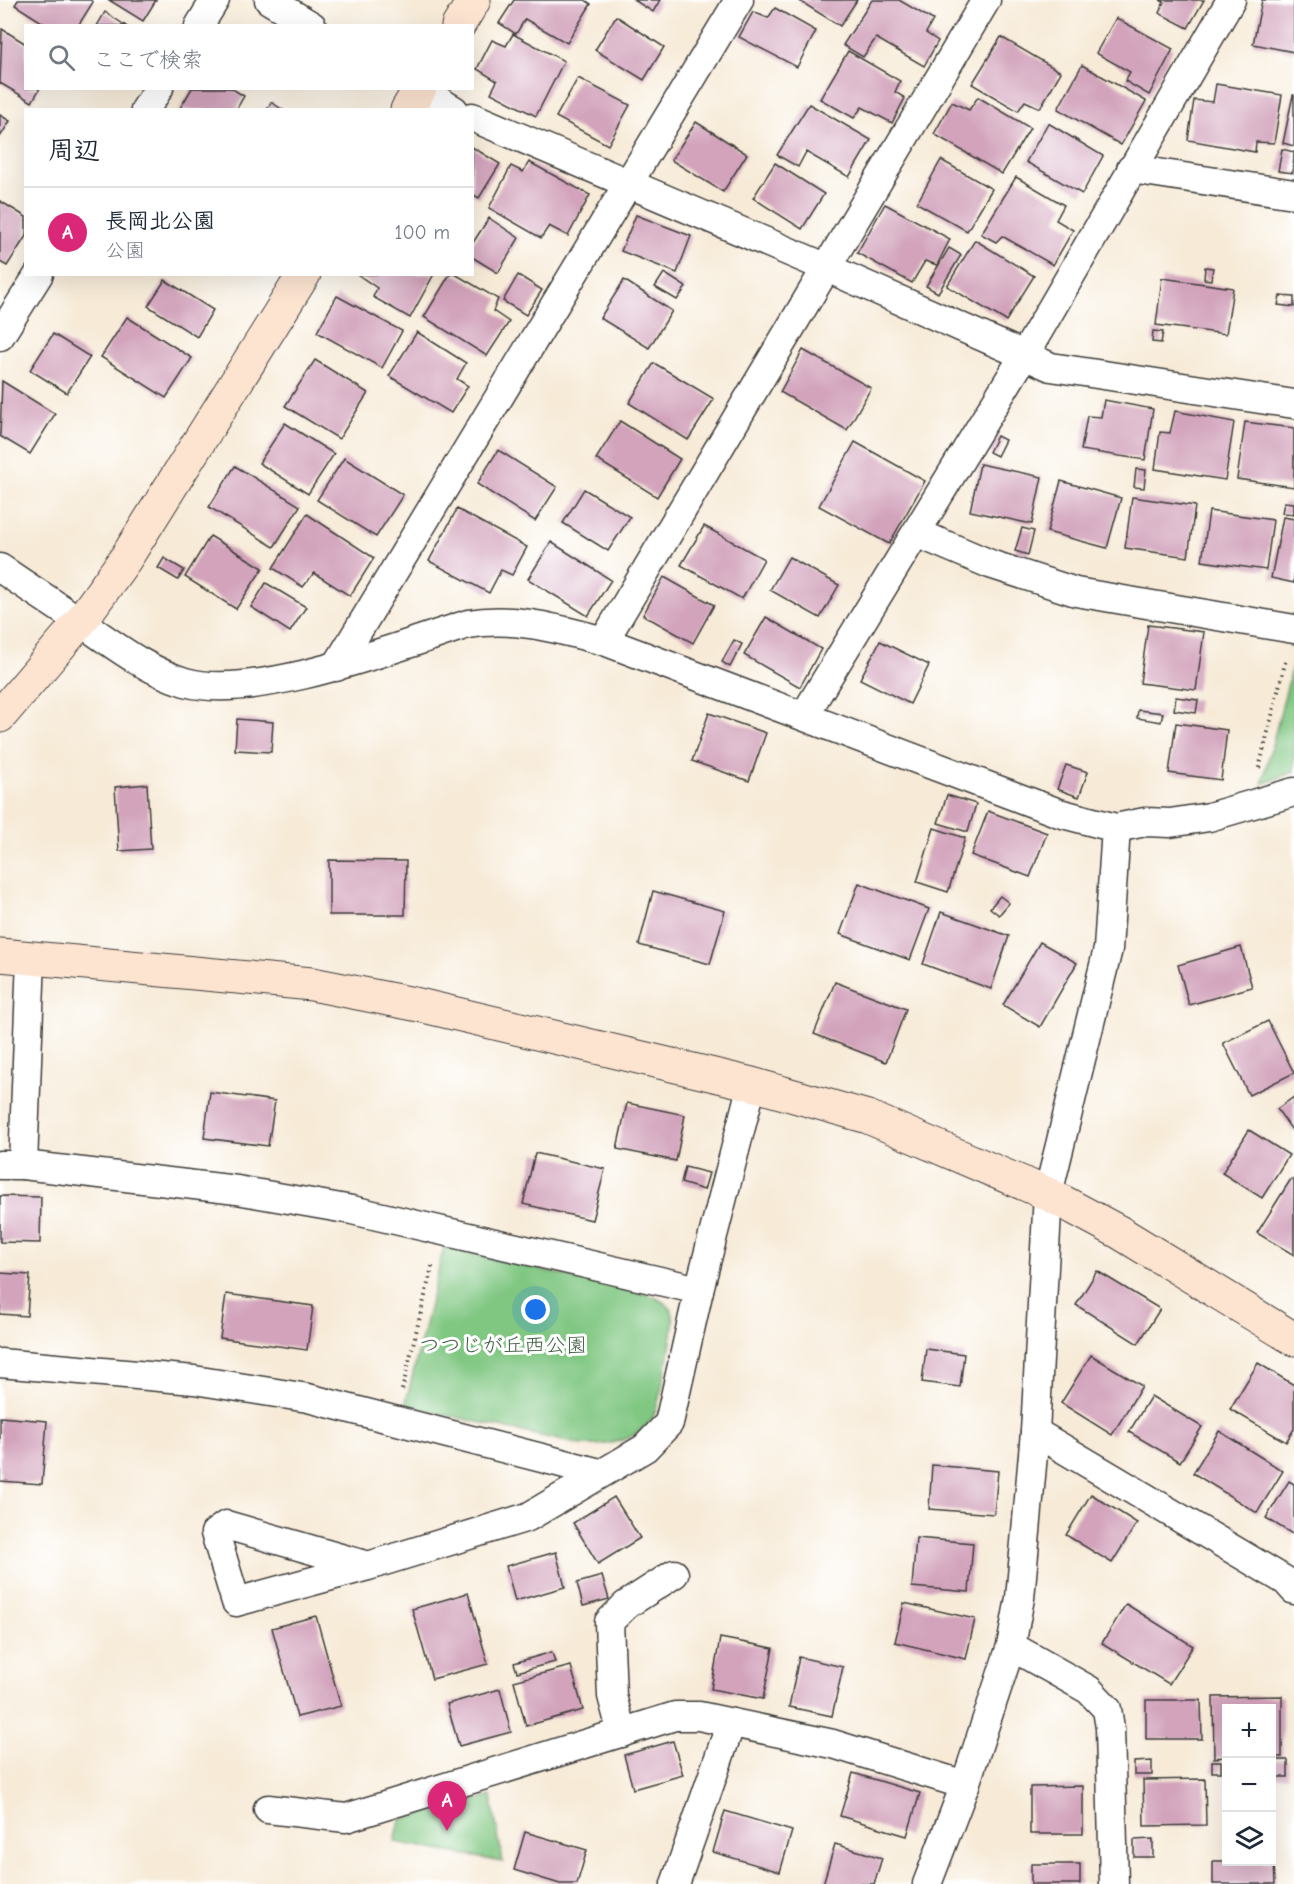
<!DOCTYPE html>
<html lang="ja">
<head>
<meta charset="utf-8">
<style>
  body { margin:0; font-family:"Comic Neue","Klee One",sans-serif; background:#f2f2f3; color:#1f2937 }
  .controls { position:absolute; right:18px; bottom:18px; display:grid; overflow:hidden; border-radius:0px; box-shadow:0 6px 24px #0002 }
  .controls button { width:54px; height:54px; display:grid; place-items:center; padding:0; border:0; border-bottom:2px solid #e0e1e3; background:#fff; color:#1f2937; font:30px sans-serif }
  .you { position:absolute; left:536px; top:1310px; width:21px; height:21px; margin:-15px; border:4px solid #fff; border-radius:50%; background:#1a73e8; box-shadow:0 0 0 9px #1a73e833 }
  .badge { display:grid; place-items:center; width:39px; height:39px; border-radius:50%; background:#db2777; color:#fff; font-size:20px; font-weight:700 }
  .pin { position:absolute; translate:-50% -50px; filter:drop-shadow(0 2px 3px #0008) }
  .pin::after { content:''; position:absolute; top:32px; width:21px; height:18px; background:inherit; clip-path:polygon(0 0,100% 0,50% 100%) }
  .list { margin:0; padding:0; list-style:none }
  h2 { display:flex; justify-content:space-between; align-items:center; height:78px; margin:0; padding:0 24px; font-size:26px }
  h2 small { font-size:20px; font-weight:400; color:#747a83 }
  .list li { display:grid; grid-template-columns:39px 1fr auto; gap:18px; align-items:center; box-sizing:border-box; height:90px; padding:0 24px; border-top:2px solid #e0e1e3 }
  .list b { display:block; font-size:22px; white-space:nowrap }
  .list p { margin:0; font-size:20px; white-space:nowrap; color:#747a83 }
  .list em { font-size:20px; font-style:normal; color:#747a83 }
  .icon { flex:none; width:33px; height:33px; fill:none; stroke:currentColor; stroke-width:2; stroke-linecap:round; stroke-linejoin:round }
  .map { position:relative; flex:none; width:1294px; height:1884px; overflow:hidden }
  .search { position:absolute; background:#fff; box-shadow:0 6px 24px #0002; left:24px; top:24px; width:450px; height:66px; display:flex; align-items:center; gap:15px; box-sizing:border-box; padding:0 21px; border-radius:0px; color:#747a83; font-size:22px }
  .panel { position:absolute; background:#fff; box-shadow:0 6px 24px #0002; left:24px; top:108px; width:450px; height:168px; border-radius:0px }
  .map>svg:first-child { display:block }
  .green { fill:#80c782; stroke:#4e724f; stroke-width:1.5 }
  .building { fill:#d2a3bb }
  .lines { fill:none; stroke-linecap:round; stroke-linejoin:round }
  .street-casing { stroke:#3d3b38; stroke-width:31 }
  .secondary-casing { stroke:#3d3b38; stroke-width:35 }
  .path { stroke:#3d3b38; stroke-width:4; stroke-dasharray:1.5 4.5; stroke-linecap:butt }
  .street { stroke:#fff; stroke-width:28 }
  .secondary { stroke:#fde4d1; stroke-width:33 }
  .labels { text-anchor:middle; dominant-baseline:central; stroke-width:6; stroke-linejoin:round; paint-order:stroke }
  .park-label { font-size:21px; fill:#446045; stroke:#fff }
</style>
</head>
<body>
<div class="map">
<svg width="1294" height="1884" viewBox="0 0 1294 1884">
  <rect width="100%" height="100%" fill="#fff"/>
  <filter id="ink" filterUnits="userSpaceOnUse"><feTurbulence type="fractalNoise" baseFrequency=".0167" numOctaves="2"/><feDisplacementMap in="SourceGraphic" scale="12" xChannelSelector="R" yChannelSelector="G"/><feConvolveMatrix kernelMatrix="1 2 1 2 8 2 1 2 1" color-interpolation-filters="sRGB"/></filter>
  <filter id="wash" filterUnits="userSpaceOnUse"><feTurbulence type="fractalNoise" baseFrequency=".008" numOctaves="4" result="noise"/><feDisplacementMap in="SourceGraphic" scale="24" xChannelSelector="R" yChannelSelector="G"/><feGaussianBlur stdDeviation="1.35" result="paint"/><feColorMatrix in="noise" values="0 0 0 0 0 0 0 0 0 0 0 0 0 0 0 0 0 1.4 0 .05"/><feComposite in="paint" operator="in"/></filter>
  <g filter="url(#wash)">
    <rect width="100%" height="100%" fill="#f7ebd8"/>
    <g class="green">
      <path d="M1294,660v112l-32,12z"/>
      <path d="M444,1247l209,49c8,5 18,9 20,19 3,11 -15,95 -21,104 -18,23 -43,27 -71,26l-176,-39z"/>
      <path d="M491,1796l12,66 -108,-20 5,-22z"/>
    </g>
    <g id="blocks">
      <g class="building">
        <path d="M18,0h72l3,2 -15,24h-30l-33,-21z"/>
        <path d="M109,0h47l-13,21z"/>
        <path d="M514,0h71l6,4 -24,39 -42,-24 -9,15 -17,-11z"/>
        <path d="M634,0h26l-7,12z"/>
        <path d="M798,0h59l-17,26z"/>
        <path d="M872,0h27l34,20 -7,13 12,8 -14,25 -48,-28 -13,19 -20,-12z"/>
        <path d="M1160,0h44l-16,28 -29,-15 5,-11z"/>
        <path d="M1262,0h32v52l-41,-8z"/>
        <path d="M775,8l41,23 -19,36 -58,-30 14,-25 15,6z"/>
        <path d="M105,12l21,14h-29z"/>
        <path d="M616,16l48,31 -20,33 -49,-30z"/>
        <path d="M1116,18l57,31 -24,46 -24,-14 5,-9 -34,-19z"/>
        <path d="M2,29l24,15v44h14l-8,14 -32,-19z"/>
        <path d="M513,34l51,27 -28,55 -45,-23 6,-12 -20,-12 15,-29 14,6z"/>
        <path d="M1001,37l60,35 -21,36 -15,-7 -7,10 -46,-27z"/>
        <path d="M848,51l52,30 -5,11 10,6 -13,25 -30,-16 -8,11 -34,-19z"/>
        <path d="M1082,65l64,36 -25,44 -63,-36z"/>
        <path d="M578,78l52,27 -22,40 -52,-28z"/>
        <path d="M1216,84l66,11 -8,48 -18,-1 -1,10 -67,-12 6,-40 19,2z"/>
        <path d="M192,88h39l13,8 -8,14h-57z"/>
        <path d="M1293,95h1v51l-11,-3z"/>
        <path d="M978,97l52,31 -28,46 -68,-40 18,-32 17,8z"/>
        <path d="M271,102l12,8h-16z"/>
        <path d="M809,104l62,36 -22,37 -43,-25 -8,15 -21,-12z"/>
        <path d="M0,115l10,6 -10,16z"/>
        <path d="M696,122l51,32 -24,38 -52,-32z"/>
        <path d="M1048,123l55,33 -21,38 -56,-32z"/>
        <path d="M472,147l28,17 -21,34 -7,-4z"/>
        <path d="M1282,149l12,3 -1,21 -15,-2z"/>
        <path d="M941,160l51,29 -25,42 -50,-28z"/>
        <path d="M529,162l61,33 -22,41 -19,-10 -8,12 -52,-30 22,-42 12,6z"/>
        <path d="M775,163l49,31 -22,35 -49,-31z"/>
        <path d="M1016,177l48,28 -8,15 17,10 -20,35 -51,-29 -6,6 -15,-8z"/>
        <path d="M0,201l26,16v19l-19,30 -7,-4z"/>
        <path d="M885,204l65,35 -13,26 -12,-4 -13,22 -55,-30z"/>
        <path d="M636,215l55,21 -14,37 -56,-22z"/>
        <path d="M489,218l30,20 -21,35 -26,-16v-13z"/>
        <path d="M975,240l59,36 -28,45 -59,-35z"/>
        <path d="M949,248l12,7 -23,38 -12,-7z"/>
        <path d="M1205,267l8,1 -2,12 -7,-1z"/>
        <path d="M664,273l22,14 -9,13 -22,-13z"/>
        <path d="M357,274h77l-24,44 -37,-21 4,-9z"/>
        <path d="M450,274h5l43,25 -5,12 16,11 -22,34 -63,-39z"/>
        <path d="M518,275l24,15 -16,25 -23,-14z"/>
        <path d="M1162,278l71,10 -7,46 -70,-9z"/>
        <path d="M165,280l48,30 -16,27 -49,-31z"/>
        <path d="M624,280l48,31 -23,37 -49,-30z"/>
        <path d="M337,296l65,35 -20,37 -65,-36z"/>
        <path d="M1280,296l14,1v10l-16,-2z"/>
        <path d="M127,317l65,41 -26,40 -65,-41z"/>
        <path d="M1153,331l10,1 -2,11 -9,-1z"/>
        <path d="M417,332l49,31 -9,16 11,7 -17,27 -62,-37z"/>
        <path d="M53,334l37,23 -23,36 -37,-23z"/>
        <path d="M803,350l68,38 -24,42 -67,-38z"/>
        <path d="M315,360l53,33 -29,46 -54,-33z"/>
        <path d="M654,363l60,36 -26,41 -59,-37z"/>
        <path d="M2,381l53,33 -25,40 -30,-18z"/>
        <path d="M1104,400l49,9 -8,51 -64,-10 6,-34 14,1z"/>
        <path d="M1175,411l59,11 -9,58 -70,-11 5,-37 10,1z"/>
        <path d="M620,421l60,38 -23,38 -61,-38z"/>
        <path d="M1245,422l49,6v59l-57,-8z"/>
        <path d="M285,423l49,31 -26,40 -49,-31z"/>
        <path d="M997,436l8,4 -8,16 -8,-4z"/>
        <path d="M855,442l70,39 -36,63 -70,-38z"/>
        <path d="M498,450l59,37 -22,34 -58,-37z"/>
        <path d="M344,458l59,37 -27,42 -59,-37z"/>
        <path d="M980,464l62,13 -10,47 -62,-13z"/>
        <path d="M235,466l65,40 -26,41 -65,-40z"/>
        <path d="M1136,469l10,1 -2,18 -10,-1z"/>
        <path d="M1061,481l60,17 -14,50 -60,-16z"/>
        <path d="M584,489l46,28 -22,34 -45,-28z"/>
        <path d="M1132,497l63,9 -7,51 -63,-9z"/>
        <path d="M1284,502l10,1v11l-12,-1z"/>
        <path d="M457,509l70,38 -15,28 -11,-5 -12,23 -60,-32z"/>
        <path d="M1209,511l64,9 -7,50 -64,-9z"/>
        <path d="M307,514l67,44 -24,38 -36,-23 -11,14 -30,-19z"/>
        <path d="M1283,517l11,2v64l-23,-5z"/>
        <path d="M704,526l60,33 -22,40 -61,-34z"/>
        <path d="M1022,528l12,3 -6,24 -13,-4z"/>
        <path d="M210,536l53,32 -27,41 -51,-32z"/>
        <path d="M551,542l60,38 -23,36 -60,-37z"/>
        <path d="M789,557l50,28 -19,33 -50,-28z"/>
        <path d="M164,558l20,12 -6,10 -20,-12z"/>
        <path d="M664,577l50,28 -21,38 -50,-28z"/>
        <path d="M266,583l40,24 -16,25 -39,-25z"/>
        <path d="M766,617l55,32 -21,38 -56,-32z"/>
        <path d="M1148,625l56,7 -8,58 -56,-7z"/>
        <path d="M734,640l8,4 -12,23 -8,-5z"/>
        <path d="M880,641l49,24 -19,39 -50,-25z"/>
        <path d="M1176,697l22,3 -2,13 -22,-3z"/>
        <path d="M1138,710l25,3 -2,9 -24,-4z"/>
        <path d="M709,713l57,20 -17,48 -57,-20z"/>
        <path d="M237,719l36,3 -2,30 -36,-2z"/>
        <path d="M1176,723l51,7 -6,50 -52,-7z"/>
        <path d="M1066,765l22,7 -9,25 -22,-8z"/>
        <path d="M147,784l4,65 -32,2 -4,-64z"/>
        <path d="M947,795l29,9 -8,28 -30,-9z"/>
        <path d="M988,811l59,22 -17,44 -59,-22z"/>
        <path d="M934,828l31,10 -17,54 -31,-10z"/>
        <path d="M329,860l77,1 -1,54h-76z"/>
        <path d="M859,883l70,26 -19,51 -70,-26z"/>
        <path d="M653,891l72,20 -15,53 -71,-19z"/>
        <path d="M1000,896l9,7 -10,12 -9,-7z"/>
        <path d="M941,912l68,24 -18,53 -68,-25z"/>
        <path d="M1040,942l37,21 -37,64 -37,-22z"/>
        <path d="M1241,947l11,40 -63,18 -11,-40z"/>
        <path d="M835,982l71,27 -20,53 -72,-28z"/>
        <path d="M1268,1021l26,52 -45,22 -26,-52z"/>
        <path d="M210,1092l65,9 -7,45 -64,-8z"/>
        <path d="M1294,1097v36l-17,-24z"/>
        <path d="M627,1103l58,12 -9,46 -59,-12z"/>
        <path d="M1249,1130l40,25 -27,43 -40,-25z"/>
        <path d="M535,1153l70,16 -13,51 -69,-16z"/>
        <path d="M685,1167l24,6 -5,17 -23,-7z"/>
        <path d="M1291,1179l3,1v75l-37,-22z"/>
        <path d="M0,1196l41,1 -1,46 -40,-1z"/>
        <path d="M1097,1271l63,38 -22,35 -62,-39z"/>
        <path d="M0,1273l30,2 -3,41 -27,-2z"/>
        <path d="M226,1294l87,12 -6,44 -87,-12z"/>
        <path d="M926,1349l38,5 -4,33 -38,-5z"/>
        <path d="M1091,1355l51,31 -30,49 -51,-32z"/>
        <path d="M1258,1363l36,22v44l-8,13 -56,-33z"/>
        <path d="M1151,1396l51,31 -22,35 -51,-30z"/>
        <path d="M0,1417l47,4 -5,63 -42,-3z"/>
        <path d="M1219,1431l64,40 -26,42 -64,-40z"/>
        <path d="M932,1465l66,6 -4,43 -65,-5z"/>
        <path d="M1289,1481l5,3v51l-28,-17z"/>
        <path d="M1091,1494l46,29 -25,40 -46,-28z"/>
        <path d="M614,1497l26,41 -42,26 -25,-41z"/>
        <path d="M916,1538l57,5 -4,49 -57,-5z"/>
        <path d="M556,1552l9,35 -50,14 -9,-35z"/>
        <path d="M602,1576l7,23 -26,7 -6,-23z"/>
        <path d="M468,1593l20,71 -56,15 -20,-70z"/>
        <path d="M904,1603l71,16 -9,40 -71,-17z"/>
        <path d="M1126,1604l67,42 -24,38 -67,-41z"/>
        <path d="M316,1616l25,90 -44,11 -25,-89z"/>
        <path d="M720,1638l53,10 -10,51 -52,-10z"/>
        <path d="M552,1652l3,10 -38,10 -3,-9z"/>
        <path d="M799,1657l44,10 -11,49 -43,-9z"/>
        <path d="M571,1666l12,44 -57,16 -12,-45z"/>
        <path d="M500,1689l11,43 -52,14 -12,-42z"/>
        <path d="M1282,1696v61h-10v-49h-46v49l-12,1 -1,-61z"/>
        <path d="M1146,1700h55l1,39h-56z"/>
        <path d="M673,1741l10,34 -50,14 -9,-34z"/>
        <rect x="1272" y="1760" width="16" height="17"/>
        <path d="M1152,1761v14h-18v-13z"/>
        <rect x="1212" y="1761" width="9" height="11"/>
        <path d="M853,1773l67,20 -13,43 -67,-20z"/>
        <path d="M1205,1779l1,46 -62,1 -1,-46z"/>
        <path d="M1083,1786v48h-53v-47z"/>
        <path d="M725,1811l67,20 -12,41 -67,-20z"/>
        <path d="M525,1832l62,18 -10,34h-17l-46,-14z"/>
        <path d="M1153,1839v18h-19v-17z"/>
        <path d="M835,1844l47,14 -8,26h-51z"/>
        <path d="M1213,1861h61l1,23h-62z"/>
        <rect x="1031" y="1864" width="49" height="20"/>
      </g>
    </g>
  </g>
  <g filter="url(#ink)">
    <use href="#blocks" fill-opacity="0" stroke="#3d3b38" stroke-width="1.5"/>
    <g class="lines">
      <g class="street-casing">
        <g id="street">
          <path d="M269,0l43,26"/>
          <path d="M199,26l16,-26"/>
          <path d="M417,88l37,22"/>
          <path d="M145,110l14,-22"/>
          <path d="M472,117l353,150 226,100 243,37"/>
          <path d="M1131,169l163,25"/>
          <path d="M0,336l39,-62"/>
          <path d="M917,533l73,31 86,28 218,37"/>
          <path d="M0,568c26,18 53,35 79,53 34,23 66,49 106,61 69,20 214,-36 283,-58 48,-8 90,5 136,17l455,172 57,15 29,-6 25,1 39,-6 85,-25"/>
          <path d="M604,641l382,-641"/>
          <path d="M336,667l403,-667"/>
          <path d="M804,716l221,-362 206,-354"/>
          <path d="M0,1165h23l8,-207"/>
          <path d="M23,1165l214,25 115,20 347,80"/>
          <path d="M0,1363l194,17 114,18 292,75"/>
          <path d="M1035,1432l251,149 8,9"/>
          <path d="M368,1566l-132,36 -21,-69 11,-8 142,41 160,-49 117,-69 24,-25 30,-133 53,-206"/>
          <path d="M1011,1646l78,44 18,19 3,19 4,156"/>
          <path d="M622,1733l-10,-37 -3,-74 17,-17 48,-31"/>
          <path d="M268,1809l78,9 329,-102h24l134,28 132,41"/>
          <path d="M675,1884l56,-161"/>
          <path d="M927,1884l38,-99 46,-139 9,-48 15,-166 13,-238 60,-245 8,-121"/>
        </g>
      </g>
      <g class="secondary-casing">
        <g id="secondary">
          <path d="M458,26l16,-26"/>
          <path d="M407,110l13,-22"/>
          <path d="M0,716l80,-94 46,-64 178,-284"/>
          <path d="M0,955l312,29 107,21 333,79 116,33 180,77 71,38 175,107"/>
        </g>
      </g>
      <g class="path">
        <path d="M1259,768l27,-109"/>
        <path d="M402,1390l31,-127"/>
      </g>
      <use href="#street" class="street"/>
      <use href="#secondary" class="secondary"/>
    </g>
  </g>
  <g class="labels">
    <g class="park-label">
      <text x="503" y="1345">つつじが丘西公園</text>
    </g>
  </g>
</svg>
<div class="controls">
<button>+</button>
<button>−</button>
<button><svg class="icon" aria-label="layers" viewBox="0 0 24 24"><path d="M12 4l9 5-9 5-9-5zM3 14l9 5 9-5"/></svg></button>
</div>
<div class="you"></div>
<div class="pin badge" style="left:447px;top:1831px">A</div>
<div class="search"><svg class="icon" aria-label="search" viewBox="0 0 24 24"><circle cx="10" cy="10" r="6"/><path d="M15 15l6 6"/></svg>ここで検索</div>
<section class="panel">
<h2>周辺<small></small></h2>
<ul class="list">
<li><span class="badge">A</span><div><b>長岡北公園</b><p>公園</p></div><em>100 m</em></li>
</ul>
</section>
</div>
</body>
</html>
